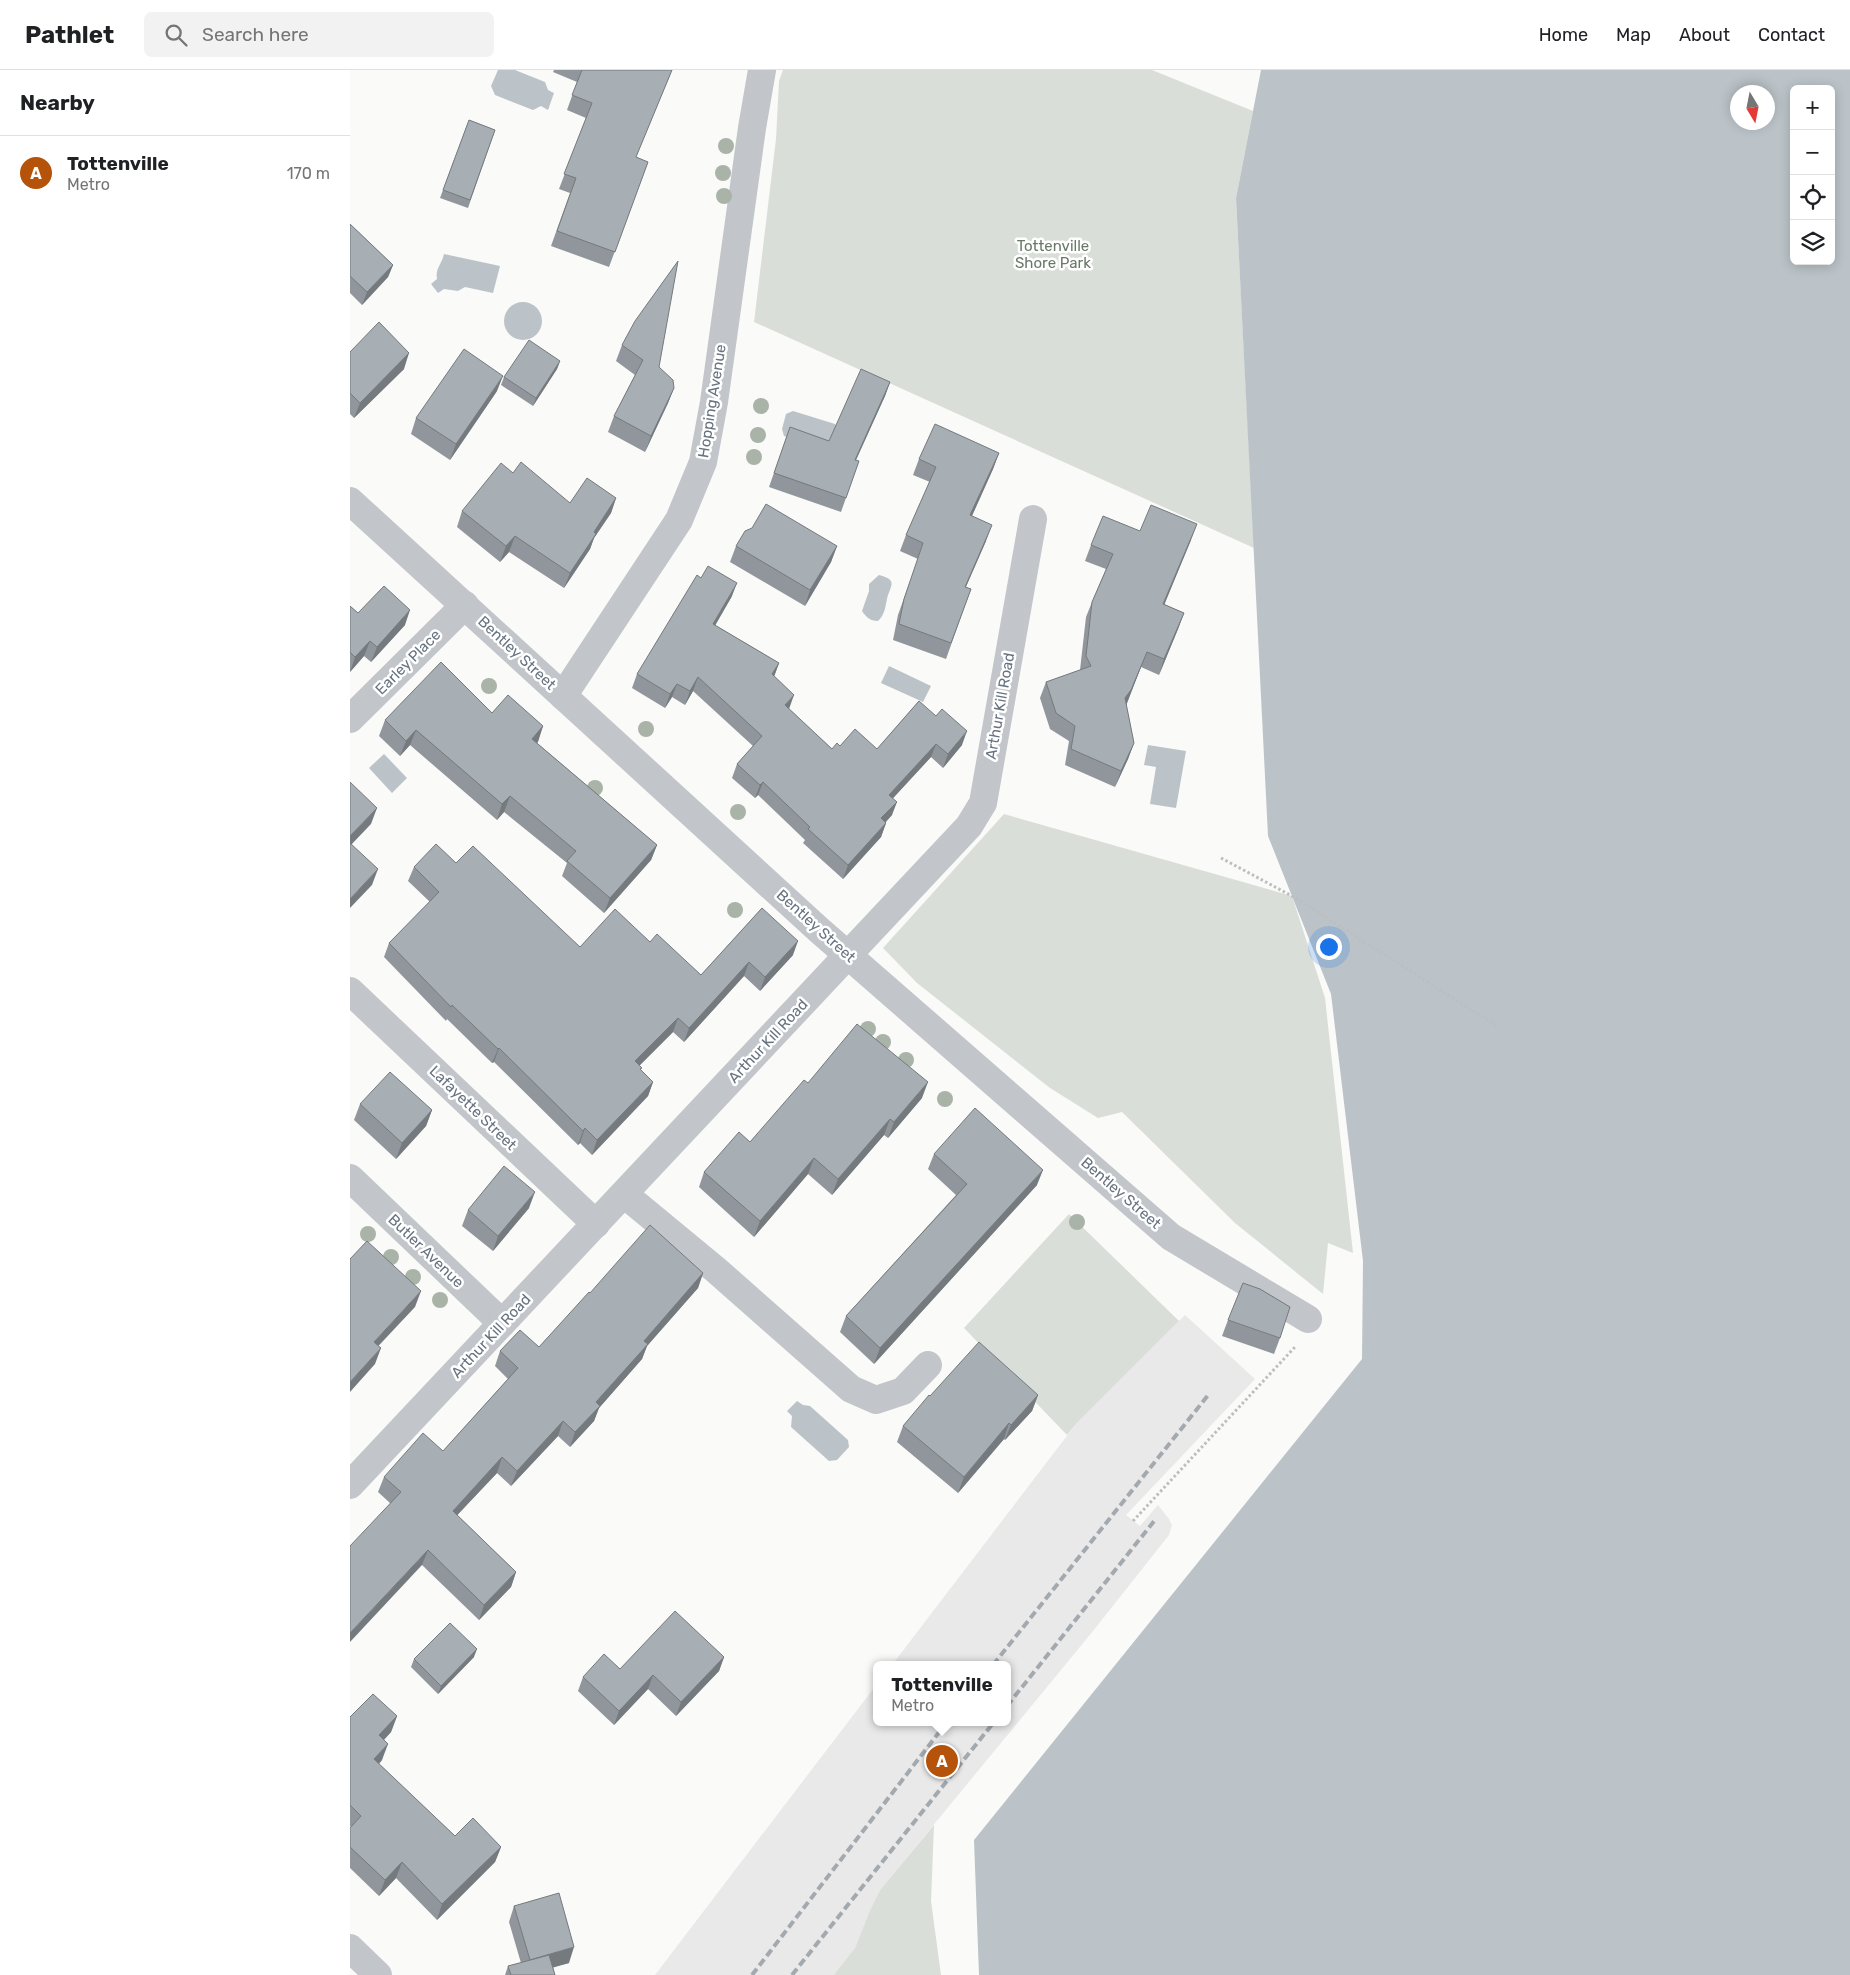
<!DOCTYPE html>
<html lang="en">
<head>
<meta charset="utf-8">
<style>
  body { margin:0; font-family:Rubik,sans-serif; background:#f2f2f2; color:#202124 }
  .controls { position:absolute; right:15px; top:15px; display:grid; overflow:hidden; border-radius:8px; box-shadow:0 2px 12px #0003 }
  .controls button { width:45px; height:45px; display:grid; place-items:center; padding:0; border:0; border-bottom:1px solid #e0e0e0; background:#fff; color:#202124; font:25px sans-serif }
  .compass { position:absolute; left:1380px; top:15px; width:45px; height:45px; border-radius:50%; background:#fff; box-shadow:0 2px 12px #0003; rotate:170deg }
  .you { position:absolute; left:978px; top:876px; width:18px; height:18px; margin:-12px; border:4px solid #fff; border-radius:50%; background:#1a73e8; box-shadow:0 0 0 8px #1a73e833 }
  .badge { display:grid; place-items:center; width:32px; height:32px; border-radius:50%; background:#b45309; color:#fff; font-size:16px; font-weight:700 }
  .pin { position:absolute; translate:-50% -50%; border:2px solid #fff; box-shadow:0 1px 5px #0006 }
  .popup { position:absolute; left:523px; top:1591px; width:138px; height:65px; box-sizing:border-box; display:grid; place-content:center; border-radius:8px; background:#fff; filter:drop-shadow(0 1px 4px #0005); font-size:16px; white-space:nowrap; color:#757577 }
  .popup b { font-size:19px; color:#202124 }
  .popup::after { content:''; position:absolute; left:50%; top:100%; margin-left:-10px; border:10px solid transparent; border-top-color:#fff }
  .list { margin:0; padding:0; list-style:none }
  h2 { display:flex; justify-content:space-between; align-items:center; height:65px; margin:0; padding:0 20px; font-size:21px }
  h2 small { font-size:16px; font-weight:400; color:#757577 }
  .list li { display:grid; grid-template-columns:32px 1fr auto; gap:15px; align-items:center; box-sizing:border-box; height:75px; padding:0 20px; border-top:1px solid #e0e0e0 }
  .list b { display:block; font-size:19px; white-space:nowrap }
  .list p { margin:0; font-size:16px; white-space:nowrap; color:#757577 }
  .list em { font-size:16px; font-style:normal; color:#757577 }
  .icon { flex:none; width:28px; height:28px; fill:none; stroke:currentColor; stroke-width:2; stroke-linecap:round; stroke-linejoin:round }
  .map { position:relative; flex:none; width:1500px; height:1905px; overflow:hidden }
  header { display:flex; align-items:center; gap:30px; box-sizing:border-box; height:70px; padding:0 25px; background:#fff; border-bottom:1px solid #e0e0e0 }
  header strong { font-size:24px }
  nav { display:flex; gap:28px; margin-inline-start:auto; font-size:18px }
  .search { width:350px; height:45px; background:#f2f2f2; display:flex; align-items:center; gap:12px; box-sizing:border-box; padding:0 18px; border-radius:8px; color:#757577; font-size:19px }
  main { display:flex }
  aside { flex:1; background:#fff }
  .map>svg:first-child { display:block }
  .built { fill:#e8e9e8 }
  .green { fill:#daded8 }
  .water { fill:#bbc3c8; fill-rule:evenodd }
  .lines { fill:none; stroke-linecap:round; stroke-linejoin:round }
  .path { stroke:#bcbec1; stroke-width:3; stroke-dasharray:2.5 2.5; stroke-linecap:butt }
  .minor { stroke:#c2c5c9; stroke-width:28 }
  .rail { stroke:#a4a9af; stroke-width:4; stroke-dasharray:8 4; stroke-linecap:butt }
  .tree { fill:#aab3a8 }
  .wall { fill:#90969b }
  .shaded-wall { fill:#757a7e }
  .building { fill:#a7aeb4; stroke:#757a7e }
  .labels { text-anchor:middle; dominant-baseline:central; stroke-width:5; stroke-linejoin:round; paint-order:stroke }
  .park-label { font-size:15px; fill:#687966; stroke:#fff }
  .street-label { font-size:15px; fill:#677380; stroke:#fff }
</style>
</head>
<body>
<header>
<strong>Pathlet</strong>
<div class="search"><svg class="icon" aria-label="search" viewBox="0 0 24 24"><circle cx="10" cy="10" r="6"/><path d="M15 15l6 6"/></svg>Search here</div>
<nav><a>Home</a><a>Map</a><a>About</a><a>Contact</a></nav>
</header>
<main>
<aside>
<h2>Nearby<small></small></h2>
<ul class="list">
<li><span class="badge">A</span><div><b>Tottenville</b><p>Metro</p></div><em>170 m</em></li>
</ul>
</aside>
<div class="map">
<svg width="1500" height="1905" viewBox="0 0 1500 1905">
  <rect width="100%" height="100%" fill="#fafaf8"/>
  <path class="built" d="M835,1245l70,64 -129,136 14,11 18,-21 11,14 3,6 -3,10 -76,96 -213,259 -10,20 -15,38 -15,21 -6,6h-179l222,-291v38h130v-57h-115l184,-241z"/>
  <g class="green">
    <path d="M433,0h369l101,41 -17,87 18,350 -500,-226 22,-183 3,-58z"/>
    <path d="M654,744l288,82 33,102 28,255 -25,-10 -5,51 -88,-71 -113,-111 -24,6 -48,-30 -133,-105 -34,-35z"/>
    <path d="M719,1144l110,107 -103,103 -9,11 -103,-107z"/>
    <path d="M584,1755l-3,76 10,74h-107l21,-27 15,-38 10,-20z"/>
  </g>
  <g class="water">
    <path d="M148,0h17l30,12 3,8 6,3 -6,17 -7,-4 -8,4 -38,-15 -4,-9z"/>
    <path d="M911,0h589v1905h-871l-5,-135 388,-481 1,-98 -32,-267 -63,-158 -32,-638zM1444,19h37v172h-37zM1388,22h30v30h-30z"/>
    <path d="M94,184l56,12 -7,27 -28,-6 -7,4 -14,-2 -6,4 -7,-9 6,-5c-2,-11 5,-15 7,-25z"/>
    <circle cx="173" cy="251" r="19"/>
    <path d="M443,341l42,13 4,6 -12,20 -43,-14 -2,-7 4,-15z"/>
    <path d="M529,505c20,5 11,11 8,24 -2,9 -2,15 -9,22 -8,0 -12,-4 -16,-10l7,-20v-7z"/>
    <path d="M539,596l42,20 -8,16 -42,-19z"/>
    <path d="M798,675l38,6 -10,57 -26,-4 6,-37 -12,-2z"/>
    <path d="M34,684l23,24 -15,15 -23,-25z"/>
    <path d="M447,1331l6,4 7,1 38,34 1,7 -12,13 -8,1 -38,-34 1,-11 -5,-5z"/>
  </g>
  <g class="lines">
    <g class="path">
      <path d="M871,788l71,38 207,131"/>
      <path d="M783,1451l162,-174"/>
    </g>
    <g class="minor">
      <path d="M0,431l469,429 352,307 137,82"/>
      <path d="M213,626l116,-176 24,-58 11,-60 38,-274 10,-58"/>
      <path d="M0,649l115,-114"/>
      <path d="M0,921l246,233"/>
      <path d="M0,1108l152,145"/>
      <path d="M274,1124l92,76 135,119 25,11 27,-9 25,-26"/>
      <path d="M0,1415l619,-659 14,-23 50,-284"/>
      <path d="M0,1878l28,27"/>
    </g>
    <g class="rail">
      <path d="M643,1595l216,-271"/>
      <path d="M657,1636l148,-186"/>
      <path d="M402,1905l195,-253"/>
      <path d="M442,1905l202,-253"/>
    </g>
  </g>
  <g class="tree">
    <circle cx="376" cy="76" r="8"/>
    <circle cx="373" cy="103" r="8"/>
    <circle cx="374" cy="126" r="8"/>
    <circle cx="411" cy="336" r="8"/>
    <circle cx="408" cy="365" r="8"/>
    <circle cx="404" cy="387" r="8"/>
    <circle cx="139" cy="616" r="8"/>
    <circle cx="296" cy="659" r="8"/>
    <circle cx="245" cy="718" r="8"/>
    <circle cx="388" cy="742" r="8"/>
    <circle cx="385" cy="840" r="8"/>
    <circle cx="518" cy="959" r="8"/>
    <circle cx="533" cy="972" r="8"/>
    <circle cx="556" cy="990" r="8"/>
    <circle cx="595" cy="1029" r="8"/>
    <circle cx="727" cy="1152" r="8"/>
    <circle cx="18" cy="1164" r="8"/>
    <circle cx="41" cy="1187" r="8"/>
    <circle cx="63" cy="1207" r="8"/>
    <circle cx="90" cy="1230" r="8"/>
  </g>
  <g class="wall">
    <path d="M204,0h118l-36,87 12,5 -39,105 -58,-21 19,-53 -11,-4 27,-71 -19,-8 10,-28 -24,-10z"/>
    <path d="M119,50l26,10 -27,78 -28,-10z"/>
    <path d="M0,154l43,41 -5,12 -26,28 -12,-12z"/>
    <path d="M272,275l37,22 15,21 -6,15 -23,49 -37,-20 6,-16 21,-41 -19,-14z"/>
    <path d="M0,282l54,17 -50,49 -4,-4z"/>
    <path d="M210,291l-3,8 -24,37 -32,-21 3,-8z"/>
    <path d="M540,312l-5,14 -29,64 3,1 -18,51 -72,-25 21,-60 39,14z"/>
    <path d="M147,321l-47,69 -39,-26 5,-16z"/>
    <path d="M649,383l-6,16 -21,47 14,25 -20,46 5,2 -25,70 -53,-19 5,-25 20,-56 -18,-8 6,-16 24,-53 -17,-7 6,-16z"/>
    <path d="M163,403l57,30 46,-5 -5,15 -17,25 -4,11 -26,39 -55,-36 -9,10 -43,-35 5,-16z"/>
    <path d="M790,461l51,9 -27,64 20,9 -6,16 -19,46 -18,-8 -15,37 8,39 -6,16 -13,28 -50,-22 4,-24 -19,-12 -10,-31 6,-16 34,-12 6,-53 6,-15 14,-33 -21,-8 6,-16z"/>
    <path d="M386,476h101l-6,16 -26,44 -75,-44z"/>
    <path d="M382,526l-17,29 64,38 -5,13 15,33 43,40 8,-3 37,3 42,-48 43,44 -19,23 -12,-11 -38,41 -1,17 -6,7v1l-5,14 -38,42 -40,-36 2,-3 -47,-45 -3,3 -23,-20 5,-14 16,-18 -60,-55 -8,14 -13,-8 -7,11 -33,-20 5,-14z"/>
    <path d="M0,536l8,7 47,12 -34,37 -7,-6 -14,16z"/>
    <path d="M142,643l51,13 -6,17 120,102 -6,15 -47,53 -42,-37 5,-13 -63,-51 -7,8 -87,-75 -10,11 -21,-20 6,-16z"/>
    <path d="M106,793l124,84 70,-5 51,33 61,-67 31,47 -33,36 -16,-15 -60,66 -11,-10 -34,34 2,4 12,12 -5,14 -56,59 -12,-12 -2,2 -84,-83 -2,1 -45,-44 -1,2 -62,-64 5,-14 41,-41 -22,-21 6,-14z"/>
    <path d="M458,1013l114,15 -34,40 -4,-3 -52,60 -24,-21 -54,63 -55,-50 5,-15 46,-30z"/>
    <path d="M10,1034l72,6 -6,16 -30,33 -42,-39z"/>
    <path d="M584,1084l103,31 -163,179 -34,-32 6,-16 110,-121 -28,-26z"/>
    <path d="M179,1138l-36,43 -31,-25 6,-16z"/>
    <path d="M353,1203l-5,15 -51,58 -5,13 -43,49 -5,13 -24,26 -12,-11 -47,50 -14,-13 -40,42 59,57 -5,15 -32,33 -57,-55 -32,-62 -12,-11 6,-15 59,-26 65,-72 -13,-13 5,-15 39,-4 51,-54z"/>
    <path d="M878,1250l52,18 -6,16 -52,-18z"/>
    <path d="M688,1325l-6,16 -27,29 -1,-1 -46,54 -61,-51 6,-16 27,-30z"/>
    <path d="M124,1587l-36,37 -27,-27 3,-8z"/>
    <path d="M374,1587l-5,14 -43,45 -28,-27 -34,36 -36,-34 5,-14 37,-8z"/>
    <path d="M47,1646l-6,16 -7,8 -2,20 -3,4 76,72 46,11 -6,15 -58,58 -41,-42 -17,18 -29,-28v-40l1,-1 -1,-1v-109z"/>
    <path d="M164,1836l55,57 -16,4 2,8h-50l3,-9 13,-3 -12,-41z"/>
  </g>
  <g class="shaded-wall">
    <path d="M43,195l-5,12 -26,28 5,-13z"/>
    <path d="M59,283l-5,16 -50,49 6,-15z"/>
    <path d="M210,291l-3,8 -24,37 3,-8z"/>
    <path d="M153,306l-6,15 -47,69 6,-16z"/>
    <path d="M540,312l-5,14 -35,77 5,-13z"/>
    <path d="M324,318l-6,15 -23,49 6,-16z"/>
    <path d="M649,383l-6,16 -28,62 5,-16z"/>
    <path d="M266,428l-5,15 -17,25 -4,11 -26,39 6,-15 24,-41z"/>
    <path d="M847,454l-6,16 -33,80 5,-16z"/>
    <path d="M642,455l-6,16 -27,61 6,-15z"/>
    <path d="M165,466l-6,16 -9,10 6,-16z"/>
    <path d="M487,476l-6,16 -26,44 5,-16z"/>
    <path d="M387,513l-5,13 -24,42 5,-14z"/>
    <path d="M60,540l-5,15 -34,37 6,-15z"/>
    <path d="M834,543l-6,16 -19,46 5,-16z"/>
    <path d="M20,571l-6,15 -14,16 5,-15z"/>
    <path d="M797,582l-6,15 -15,39 -1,-8z"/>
    <path d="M429,593l-5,14 -2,-3z"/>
    <path d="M348,607l-5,14 -8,14 5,-14z"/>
    <path d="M327,614l-5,13 -7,11 5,-14z"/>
    <path d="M444,625l-5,14 -9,10 5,-14z"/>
    <path d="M193,656l-5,16 -12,12 6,-15z"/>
    <path d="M66,660l-6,15 -10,11 6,-15z"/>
    <path d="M617,661l-5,14 -19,23 5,-14z"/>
    <path d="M784,673l-6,16 -13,28 6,-16z"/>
    <path d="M586,674l-5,13 -47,51 5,-13z"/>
    <path d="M413,712l-5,13 -3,3 5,-13z"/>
    <path d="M160,726l-6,16 -7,8 5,-16z"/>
    <path d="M547,732l-5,13 -16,17 5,-14z"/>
    <path d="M27,738l-6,16 -21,22v-10z"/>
    <path d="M536,753l-5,14 -38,42 5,-14z"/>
    <path d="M307,775l-6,15 -47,53 6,-15z"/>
    <path d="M28,799l-6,16 -22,23v-9z"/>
    <path d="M448,871l-5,14 -33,36 5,-14z"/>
    <path d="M399,892l-5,14 -60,66 5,-14z"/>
    <path d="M328,948l-5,14 -43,43 5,-14z"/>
    <path d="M149,978l-5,14 -2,1 6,-14z"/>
    <path d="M303,1012l-5,14 -56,59 5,-15z"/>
    <path d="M578,1012l-6,16 -34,40 6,-16z"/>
    <path d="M82,1040l-6,16 -30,33 6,-16z"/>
    <path d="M540,1049l-6,16 -52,60 6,-16z"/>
    <path d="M235,1058l-5,15 -2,2 5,-14z"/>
    <path d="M464,1088l-6,16 -54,63 6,-16z"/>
    <path d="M693,1100l-6,15 -163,179 6,-16z"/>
    <path d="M185,1122l-6,16 -36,43 5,-15z"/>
    <path d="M353,1203l-5,15 -51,58 -5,13 -43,49 -5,13 -24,26 5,-15 21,-30 48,-61z"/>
    <path d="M71,1221l-6,16 -47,50 6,-15z"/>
    <path d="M31,1278l-6,16 -25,28v-10z"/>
    <path d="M688,1325l-6,16 -27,29 6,-15z"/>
    <path d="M213,1351l-5,15 -47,50 6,-15z"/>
    <path d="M659,1353l-5,16 -46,54 6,-16z"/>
    <path d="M152,1387l-5,16 -50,53 6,-15z"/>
    <path d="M78,1480l-6,15 -72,77v-9z"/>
    <path d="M166,1502l-5,15 -32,33 5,-15z"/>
    <path d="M127,1579l-3,8 -36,37 3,-8z"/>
    <path d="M374,1587l-5,14 -43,45 5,-14z"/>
    <path d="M303,1605l-5,14 -34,36 5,-14z"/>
    <path d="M47,1646l-6,16 -18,19 6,-16z"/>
    <path d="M38,1674l-6,16 -13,15 5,-16z"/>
    <path d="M151,1777l-6,15 -58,58 5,-16z"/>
    <path d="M52,1792l-6,16 -17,18 6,-16z"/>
    <path d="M224,1877l-5,16 -42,12 3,-15z"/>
  </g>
  <g class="building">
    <path d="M232,0h90l-36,87 12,5 -33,90 -58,-21 19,-53 -12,-4 28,-71 -20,-8z"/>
    <path d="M119,50l26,10 -25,70 -27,-10z"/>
    <path d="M0,154l43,41 -26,27 -17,-16z"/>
    <path d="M328,191l-19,106 14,13 1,8 -23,48 -37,-20 29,-56 -21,-15 13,-24z"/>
    <path d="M29,252l30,31 -49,50 -10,-10v-41z"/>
    <path d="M179,270l31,21 -24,37 -32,-21z"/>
    <path d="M114,279l39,27 -47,68 -40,-26z"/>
    <path d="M511,299l29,13 -35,78 4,1 -13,37 -72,-25 16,-46 39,14z"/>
    <path d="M585,354l64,29 -29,62 22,10 -27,62 6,2 -20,54 -52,-19 5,-25 19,-56 -17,-8 30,-68 -17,-8z"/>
    <path d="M171,392l49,41 17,-25 29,20 -22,34 2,2 -26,39 -55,-37 -9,10 -44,-35 39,-48 12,10z"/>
    <path d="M416,434l71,42 -27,44 -74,-44 9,-15 7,-3z"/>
    <path d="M801,435l46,19 -34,80 21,9 -20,46 -17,-7 -16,38 -6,8 9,45 -13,28 -50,-22 4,-23 -19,-13 -10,-31 45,-16 -5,-10 6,-54 21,-48 -22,-9 12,-29 37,15z"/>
    <path d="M358,496l29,17 -24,41 66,39 -7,11 22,21 -9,10 47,44 5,-6 3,3 15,-17 22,20 42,-48 17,15 6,-7 25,22 -19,23 -12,-10 -47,51 8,7 -16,16 5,5 -38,42 -40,-36 2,-2 -47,-45 -3,3 -23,-21 25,-28 -64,-59 -8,14 -13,-7 -7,10 -33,-20 60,-99 4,3z"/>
    <path d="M34,516l26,24 -33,37 -7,-6 -15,16 -5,-5v-46l8,7z"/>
    <path d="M91,592l51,51 16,-18 35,31 -11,13 125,106 -47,53 -43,-37 9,-10 -66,-55 -8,8 -86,-74 -10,11 -21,-21z"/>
    <path d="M0,712l27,26 -27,28z"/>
    <path d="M0,773l28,26 -28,30z"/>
    <path d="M86,774l20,19 17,-17 107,101 35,-38 35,33 7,-8 44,41 61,-67 36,33 -33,36 -16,-15 -60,66 -11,-10 -43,43 7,7 -2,1 13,13 -56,58 -12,-12 -2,3 -84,-83 -1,1 -46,-44 -1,2 -62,-64 50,-51 -25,-25z"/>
    <path d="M507,954l71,58 -34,40 -4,-3 -52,60 -24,-21 -54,63 -56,-49 35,-40 11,10 54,-62 4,3z"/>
    <path d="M40,1002l42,38 -30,33 -42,-39z"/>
    <path d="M625,1038l68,62 -163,178 -34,-32 121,-132 -33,-30z"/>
    <path d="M154,1096l31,26 -37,44 -30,-26z"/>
    <path d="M300,1155l53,48 -59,68 4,3 -52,58 4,4 -25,26 -12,-11 -46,50 -15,-14 -49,54 63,61 -32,33 -56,-55 -78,83v-87l51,-54 -17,-15 39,-44 20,18 75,-83 -18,-17 20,-21 19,17 50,-55 1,1z"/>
    <path d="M17,1171l54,50 -47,51 7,6 -31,34v-123z"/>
    <path d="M893,1213l17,6 30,18 -10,31 -52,-18z"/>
    <path d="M629,1272l59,53 -27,30 -2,-2 -45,54 -61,-51 26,-31 1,1z"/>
    <path d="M325,1541l49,46 -43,45 -28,-27 -34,36 -36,-34 21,-23 16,15z"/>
    <path d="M100,1553l27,26 -36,37 -27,-27z"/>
    <path d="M23,1624l24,22 -18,19 9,9 -14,15 81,77 18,-18 28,29 -59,57 -40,-42 -17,18 -35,-33v-19l11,-12 -11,-11v-88z"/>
    <path d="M209,1823l15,54 -44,13 -16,-54z"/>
    <path d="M199,1885l6,20h-44l-3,-9z"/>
  </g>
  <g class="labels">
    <g class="park-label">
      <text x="703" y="176">Tottenville<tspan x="703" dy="17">Shore Park</tspan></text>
    </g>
    <g class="street-label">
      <text transform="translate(362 331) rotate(-81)">Hopping Avenue</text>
      <text transform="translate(167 583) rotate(43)">Bentley Street</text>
      <text transform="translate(58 592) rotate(-45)">Earley Place</text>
      <text transform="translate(650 636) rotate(-80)">Arthur Kill Road</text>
      <text transform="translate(466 856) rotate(42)">Bentley Street</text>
      <text transform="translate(418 971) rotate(-47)">Arthur Kill Road</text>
      <text transform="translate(123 1038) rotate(44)">Lafayette Street</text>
      <text transform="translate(771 1123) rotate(41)">Bentley Street</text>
      <text transform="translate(76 1181) rotate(44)">Butler Avenue</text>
      <text transform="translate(141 1266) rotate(-47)">Arthur Kill Road</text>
    </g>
  </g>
</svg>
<div class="controls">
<button>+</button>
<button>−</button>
<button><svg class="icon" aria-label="locate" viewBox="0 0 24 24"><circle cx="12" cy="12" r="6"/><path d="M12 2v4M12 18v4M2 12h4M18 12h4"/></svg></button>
<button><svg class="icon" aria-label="layers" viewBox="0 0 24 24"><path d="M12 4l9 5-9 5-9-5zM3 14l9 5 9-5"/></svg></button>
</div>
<svg class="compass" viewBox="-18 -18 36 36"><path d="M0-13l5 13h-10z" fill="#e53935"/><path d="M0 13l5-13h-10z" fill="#757577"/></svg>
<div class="you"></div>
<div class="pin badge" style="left:592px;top:1691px">A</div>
<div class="popup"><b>Tottenville</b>Metro</div>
</div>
</main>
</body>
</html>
